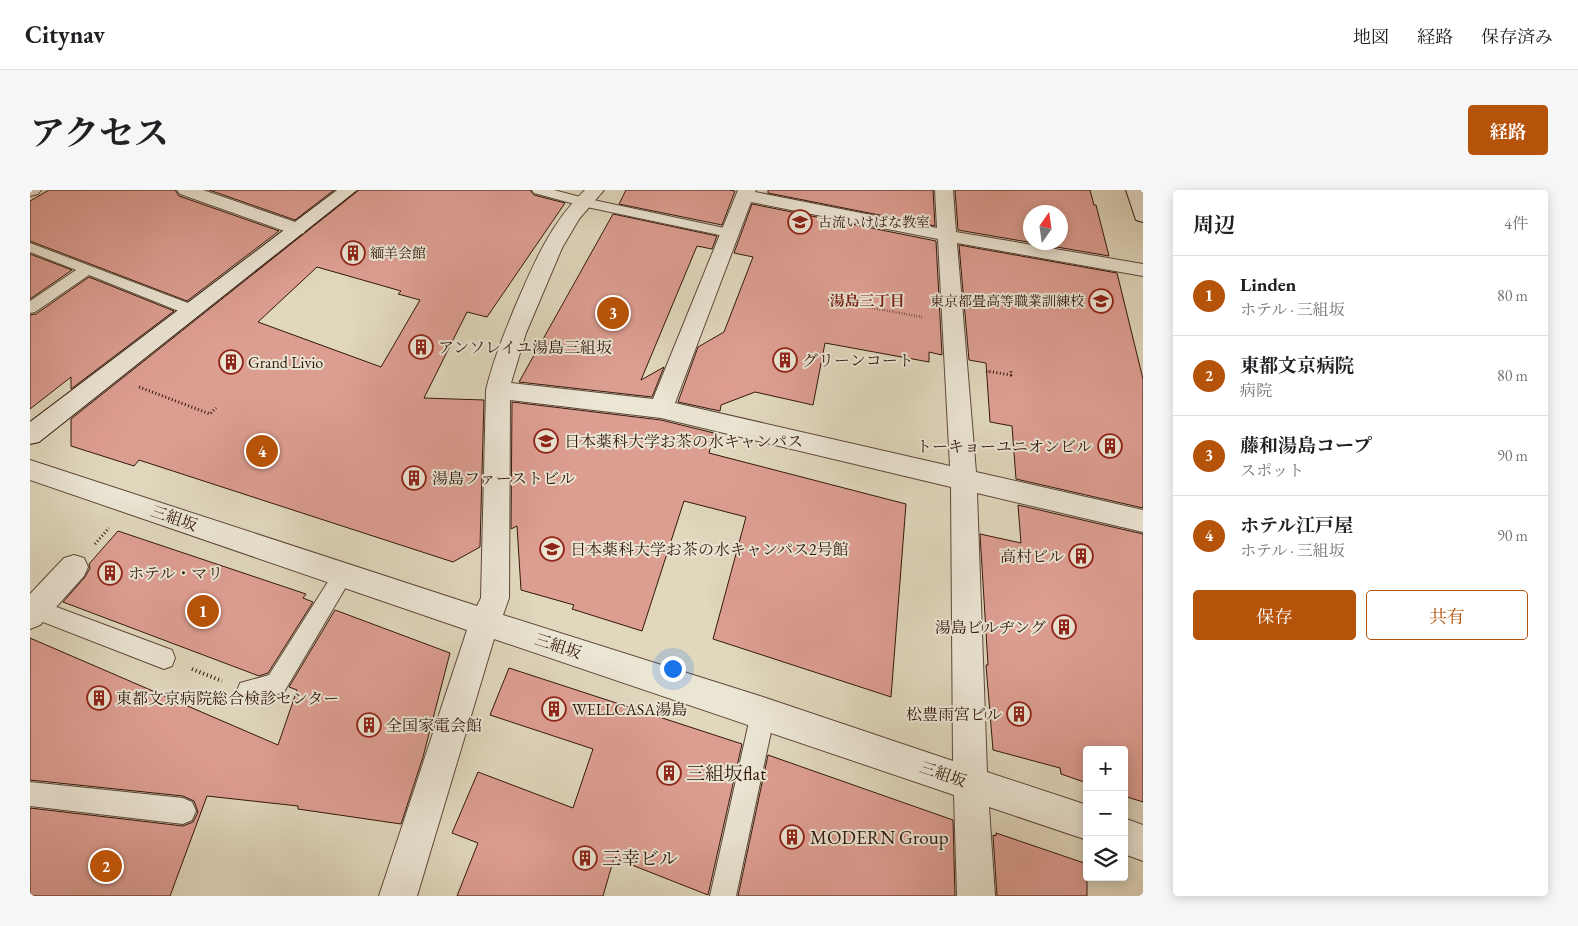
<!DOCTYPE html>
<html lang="ja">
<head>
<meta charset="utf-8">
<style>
  body { margin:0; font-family:"EB Garamond","Noto Serif JP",serif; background:#f6f6f6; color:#202124 }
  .controls { position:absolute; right:15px; bottom:15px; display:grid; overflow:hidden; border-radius:5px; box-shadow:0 2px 12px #0003 }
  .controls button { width:45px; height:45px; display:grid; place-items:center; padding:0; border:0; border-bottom:1px solid #e0e0e0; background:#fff; color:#202124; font:25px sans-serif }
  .compass { position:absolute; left:993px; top:15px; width:45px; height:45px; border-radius:50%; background:#fff; box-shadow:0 2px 12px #0003; rotate:13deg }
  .you { position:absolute; left:642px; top:478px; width:18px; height:18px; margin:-12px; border:4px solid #fff; border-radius:50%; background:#1a73e8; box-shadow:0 0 0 8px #1a73e833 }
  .badge { display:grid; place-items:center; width:32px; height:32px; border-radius:50%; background:#b45309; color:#fff; font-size:16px; font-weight:700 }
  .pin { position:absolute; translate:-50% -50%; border:2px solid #fff; box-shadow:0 1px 5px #0006 }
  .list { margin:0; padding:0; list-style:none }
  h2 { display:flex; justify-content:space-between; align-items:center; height:65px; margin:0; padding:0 20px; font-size:21px }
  h2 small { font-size:16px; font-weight:400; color:#757577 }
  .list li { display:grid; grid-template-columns:32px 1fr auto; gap:15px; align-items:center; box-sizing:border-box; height:80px; padding:0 20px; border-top:1px solid #e0e0e0 }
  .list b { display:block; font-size:19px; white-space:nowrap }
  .list p { margin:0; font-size:16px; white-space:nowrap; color:#757577 }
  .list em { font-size:16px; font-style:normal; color:#757577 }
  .actions { display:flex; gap:10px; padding:15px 20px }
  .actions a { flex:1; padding:11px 0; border:1px solid #b45309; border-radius:5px; text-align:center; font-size:18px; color:#b45309 }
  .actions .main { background:#b45309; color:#fff }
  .icon { flex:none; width:28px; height:28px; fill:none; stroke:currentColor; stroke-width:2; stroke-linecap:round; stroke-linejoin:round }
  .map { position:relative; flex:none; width:1113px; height:706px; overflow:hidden; border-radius:5px }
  header { display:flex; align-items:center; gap:30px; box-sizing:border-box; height:70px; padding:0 25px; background:#fff; border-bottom:1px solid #e0e0e0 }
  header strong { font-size:24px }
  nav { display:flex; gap:28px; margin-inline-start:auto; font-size:18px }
  .intro { display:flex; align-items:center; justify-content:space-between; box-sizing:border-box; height:120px; padding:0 30px }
  h1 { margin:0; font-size:35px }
  .button { padding:12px 22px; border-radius:5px; background:#b45309; color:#fff; font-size:18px; font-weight:700 }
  main { display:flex; gap:30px; padding:0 30px }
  aside { flex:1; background:#fff; border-radius:5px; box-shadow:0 2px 12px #0003 }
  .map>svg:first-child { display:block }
  .building { fill:#dd9e92; stroke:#32170b; fill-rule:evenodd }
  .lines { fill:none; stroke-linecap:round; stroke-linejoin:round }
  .lane-casing { stroke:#5e4738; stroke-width:2 }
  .street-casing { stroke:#5e4738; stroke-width:2 }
  .secondary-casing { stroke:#32170b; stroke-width:2 }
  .path-far2 { stroke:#32170b; stroke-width:2.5; stroke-dasharray:0.5 2; stroke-linecap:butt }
  .path-far1 { stroke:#32170b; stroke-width:3; stroke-dasharray:1 2.5; stroke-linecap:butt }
  .path { stroke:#32170b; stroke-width:4; stroke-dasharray:1 3; stroke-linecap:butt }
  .lane { fill:#ebe5d4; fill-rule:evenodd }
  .street { fill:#ebe5d4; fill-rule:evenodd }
  .secondary { fill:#ebe5d4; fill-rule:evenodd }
  .labels { text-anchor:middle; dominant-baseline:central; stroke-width:4; stroke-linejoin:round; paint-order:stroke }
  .far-poi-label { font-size:14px; fill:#32170b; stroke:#ebe5d4; text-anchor:start }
  .far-neighbourhood-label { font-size:15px; font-weight:bold; fill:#7a1f14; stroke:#ebe5d4 }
  .poi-label { font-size:16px; fill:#32170b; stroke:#ebe5d4; text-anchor:start }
  .street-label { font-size:16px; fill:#32170b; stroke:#ebe5d4 }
  .near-poi-label { font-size:19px; fill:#32170b; stroke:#ebe5d4; text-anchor:start }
</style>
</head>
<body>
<header>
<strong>Citynav</strong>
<nav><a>地図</a><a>経路</a><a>保存済み</a></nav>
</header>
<div class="intro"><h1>アクセス</h1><a class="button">経路</a></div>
<main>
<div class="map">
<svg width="1113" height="706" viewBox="0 0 1113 706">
  <rect width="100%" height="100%" fill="#e0d7bd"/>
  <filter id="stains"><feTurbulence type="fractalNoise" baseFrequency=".004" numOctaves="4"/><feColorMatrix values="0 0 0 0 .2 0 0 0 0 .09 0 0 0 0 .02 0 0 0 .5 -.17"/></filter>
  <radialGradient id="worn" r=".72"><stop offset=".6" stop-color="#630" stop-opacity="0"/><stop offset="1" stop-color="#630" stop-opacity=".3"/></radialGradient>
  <g class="building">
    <path d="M19,0h126l4,6 100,35 -92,70 -157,-60v-40z"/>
    <path d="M179,0h125l-39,30z"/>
    <path d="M329,0h171l4,5 31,8 -78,114 -20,-5 -43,86 60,2 -4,147 -27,15 -314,-102 -5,6 -63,-20v-27zM287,77l84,24 -3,3 22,6 -39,67 -123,-45z"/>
    <path d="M596,0h103l6,1 -13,34 -103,-21z"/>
    <path d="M738,0h165l2,36 -167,-33z"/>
    <path d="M925,0h135l4,15h2l13,51 -151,-26zM1000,22h30v30h-30z"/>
    <path d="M722,14l184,37 6,114 -13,-3v10l-104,-19 -12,62 -58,-13 -34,13 -1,6 -42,-9 20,-55 26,-15 29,-75 -19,-4z"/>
    <path d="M583,24l104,22 -5,13 -15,-3 -56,134 23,-13 -12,30 -133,-15z"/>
    <path d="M929,55l158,28 26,106v129l-127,-29 -4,-53 -22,-4 -4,-59 -17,-3z"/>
    <path d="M0,64l42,16 -42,29z"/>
    <path d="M59,87l85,34 -103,78v-12l-41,32v-94l6,-1z"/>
    <path d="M482,212l149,18 53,13 -5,20 197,51 -15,193 -178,-58 33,-122 -62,-16 -42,130 -70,-22 2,-4 -53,-15 -4,-64 -6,3z"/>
    <path d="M988,315l125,29v268l-19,-6v-46h-37v33l-26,-9 -1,-6 -67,-18 -7,-85h2l-8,-131 41,9z"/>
    <path d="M88,341l188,63 -3,4 10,4 -45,71 -9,3 -196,-74 22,-25 5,-9 -1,-4z"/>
    <path d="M305,420l115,43 -27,104 -22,67 -103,-15v-3l-91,-10 -37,100h-140v-88l153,18 10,-4 5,-10 -4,-11 -11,-5 -153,-16v-142l248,107 19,-55 -8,-3z"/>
    <path d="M479,478l233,76 -34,151 -94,-37 -11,38h-146l21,-53 -26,-10 26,-61 95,36 20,-59 -103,-34z"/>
    <path d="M738,565l185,65 2,76h-217z"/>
    <path d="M966,643l91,31v32h-90l-4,-61 3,1z"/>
  </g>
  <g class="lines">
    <g class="lane-casing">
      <g id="lane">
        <path d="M502,0h22l30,8 145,31 7,4 -7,4 -147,-31 -48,-13z"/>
        <path d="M0,53l166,63 3,4 -3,4h-10l-97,-39 -54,37 -5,1v-12l46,-31 -46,-18z"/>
        <path d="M313,376l7,3 3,6 -69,117 -36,10 -8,-3 -3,-8 3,-8 29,-8 67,-106z"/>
        <path d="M5,409l137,51 3,8 -3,8 -8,3 -134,-52v-16z"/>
        <path d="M733,511l8,4 4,8 -39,183h-26l41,-183 4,-8z"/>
        <path d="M0,592l153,16 9,4 4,9 -4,9 -9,4 -153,-18z"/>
      </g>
    </g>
    <g class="street-casing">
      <g id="street">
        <path d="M0,0h11l-3,4 -8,2z"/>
        <path d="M147,0h26l101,35 2,4 -2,4 -7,2 -7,-2 -110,-39z"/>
        <path d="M555,0h19l-25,29 -17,29 -36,85 -15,50 142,16 85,-209h18l-1,2 182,36 -2,-38h18l3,42 187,32v12l-186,-33 19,229 167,38v22l-166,-39 10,279 100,33v35l-98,-33 6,89h-38l-3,-101 -460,-156 -77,257h-38l88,-266 -437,-150v-20l447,146 4,-8 5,-208c7,-29 18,-56 29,-83 18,-42 36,-85 70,-117zM721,12l187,37 12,227 -275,-63zM480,210l151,18 290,69 2,274 -190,-64 -260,-82 6,-17z"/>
        <path d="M44,365l10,3 4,9 -4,9 -44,49 -10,4v-35l34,-36z"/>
        <path d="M1094,628l19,7v36l-19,-7z"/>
      </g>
    </g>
    <g class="secondary-casing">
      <g id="secondary">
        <path d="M307,0h20l-318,252 -9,2v-22z"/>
        <path d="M1096,0h17v32l-7,-2z"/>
      </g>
    </g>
    <g class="path-far2">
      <path d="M798,110l94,17"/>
      <path d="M956,181l5,1"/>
    </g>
    <g class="path-far1">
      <path d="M956,181l25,4v-4"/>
      <path d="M109,197l71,27 6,-6"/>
      <path d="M65,354l14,-16"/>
    </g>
    <path class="path" d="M162,479l30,12"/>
    <use href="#lane" class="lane"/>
    <use href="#street" class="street"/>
    <use href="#secondary" class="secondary"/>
  </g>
  <defs>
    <g id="school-ring" transform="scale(1.25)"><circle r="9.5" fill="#ebe5d4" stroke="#8f2418" stroke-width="1.5"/><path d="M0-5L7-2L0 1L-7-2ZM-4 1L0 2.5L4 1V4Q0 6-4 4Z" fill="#8f2418"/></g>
    <g id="building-ring" transform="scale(1.25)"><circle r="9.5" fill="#ebe5d4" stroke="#8f2418" stroke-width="1.5"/><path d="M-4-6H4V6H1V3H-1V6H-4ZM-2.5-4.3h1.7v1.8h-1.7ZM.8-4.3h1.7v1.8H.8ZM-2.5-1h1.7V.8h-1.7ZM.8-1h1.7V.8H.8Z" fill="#8f2418"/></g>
    <g id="university-ring" transform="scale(1.25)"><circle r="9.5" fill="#ebe5d4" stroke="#8f2418" stroke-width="1.5"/><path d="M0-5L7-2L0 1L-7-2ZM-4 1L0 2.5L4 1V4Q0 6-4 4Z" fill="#8f2418"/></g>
  </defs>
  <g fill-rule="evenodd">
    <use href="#school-ring" x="770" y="32"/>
    <use href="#building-ring" x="323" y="63"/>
    <use href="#school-ring" x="1071" y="111"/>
    <use href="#building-ring" x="391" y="157"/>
    <use href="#building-ring" x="755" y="170"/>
    <use href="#building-ring" x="201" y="172"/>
    <use href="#university-ring" x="516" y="251"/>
    <use href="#building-ring" x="1080" y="256"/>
    <use href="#building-ring" x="384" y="288"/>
    <use href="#university-ring" x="522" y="359"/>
    <use href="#building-ring" x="1051" y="366"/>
    <use href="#building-ring" x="80" y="383"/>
    <use href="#building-ring" x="1034" y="437"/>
    <use href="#building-ring" x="69" y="508"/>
    <use href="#building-ring" x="524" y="519"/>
    <use href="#building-ring" x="989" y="524"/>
    <use href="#building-ring" x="339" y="535"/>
    <use href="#building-ring" x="639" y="583"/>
    <use href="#building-ring" x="762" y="647"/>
    <use href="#building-ring" x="555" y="668"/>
  </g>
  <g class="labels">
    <g class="far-poi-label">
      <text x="788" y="32">古流いけばな教室</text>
      <text x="340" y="63">緬羊会館</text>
      <text x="1054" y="111" text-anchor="end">東京都畳高等職業訓練校</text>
    </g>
    <g class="far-neighbourhood-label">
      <text x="837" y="110">湯島三丁目</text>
    </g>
    <g class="poi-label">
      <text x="408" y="157">アンソレイユ湯島三組坂</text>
      <text x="772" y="170">グリーンコート</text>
      <text x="218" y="172">Grand Livio</text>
      <text x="534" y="251">日本薬科大学お茶の水キャンパス</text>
      <text x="1062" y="256" text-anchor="end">トーキョーユニオンビル</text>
      <text x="402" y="288">湯島ファーストビル</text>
      <text x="540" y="359">日本薬科大学お茶の水キャンパス2号館</text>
      <text x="1034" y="366" text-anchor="end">高村ビル</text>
      <text x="98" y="383">ホテル・マリ</text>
      <text x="1016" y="437" text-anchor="end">湯島ビルヂング</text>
      <text x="86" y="508">東都文京病院総合検診センター</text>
      <text x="542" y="519">WELLCASA湯島</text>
      <text x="972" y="524" text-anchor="end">松豊雨宮ビル</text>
      <text x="356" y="535">全国家電会館</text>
    </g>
    <g class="street-label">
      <text transform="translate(144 328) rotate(19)">三組坂</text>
      <text transform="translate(528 456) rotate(18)">三組坂</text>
      <text transform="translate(913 584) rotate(19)">三組坂</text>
    </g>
    <g class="near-poi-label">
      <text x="656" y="583">三組坂flat</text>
      <text x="780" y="647">MODERN Group</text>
      <text x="572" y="668">三幸ビル</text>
    </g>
  </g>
  <rect width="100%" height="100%" filter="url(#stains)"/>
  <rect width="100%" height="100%" fill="url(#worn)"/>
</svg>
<div class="controls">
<button>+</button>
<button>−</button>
<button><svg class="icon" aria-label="layers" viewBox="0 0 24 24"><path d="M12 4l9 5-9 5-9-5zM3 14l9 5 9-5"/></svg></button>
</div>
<svg class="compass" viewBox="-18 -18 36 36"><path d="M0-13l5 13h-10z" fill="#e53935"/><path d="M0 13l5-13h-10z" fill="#757577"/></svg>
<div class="you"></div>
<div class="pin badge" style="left:173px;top:421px">1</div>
<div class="pin badge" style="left:76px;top:676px">2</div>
<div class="pin badge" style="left:583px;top:123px">3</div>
<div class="pin badge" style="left:232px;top:261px">4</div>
</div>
<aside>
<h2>周辺<small>4件</small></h2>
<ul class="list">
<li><span class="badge">1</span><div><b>Linden</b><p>ホテル · 三組坂</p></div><em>80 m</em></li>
<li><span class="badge">2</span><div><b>東都文京病院</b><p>病院</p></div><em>80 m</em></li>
<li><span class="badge">3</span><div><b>藤和湯島コープ</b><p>スポット</p></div><em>90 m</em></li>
<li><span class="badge">4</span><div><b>ホテル江戸屋</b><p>ホテル · 三組坂</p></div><em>90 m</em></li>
</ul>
<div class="actions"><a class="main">保存</a><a>共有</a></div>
</aside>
</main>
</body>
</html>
